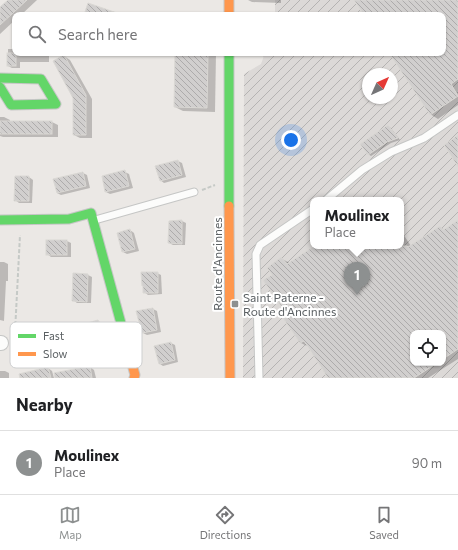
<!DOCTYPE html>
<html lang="en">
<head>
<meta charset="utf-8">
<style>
  body { margin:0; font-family:Commissioner,sans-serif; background:#f2f2f2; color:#202124 }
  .controls { position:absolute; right:12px; bottom:12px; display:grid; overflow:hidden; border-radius:8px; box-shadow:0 1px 3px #0004 }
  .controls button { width:36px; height:36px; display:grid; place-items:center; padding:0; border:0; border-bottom:1px solid #e0e0e0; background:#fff; color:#202124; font:20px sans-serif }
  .compass { position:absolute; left:362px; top:68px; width:36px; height:36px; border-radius:50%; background:#fff; box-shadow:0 1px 3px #0004; rotate:45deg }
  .you { position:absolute; left:291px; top:140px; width:14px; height:14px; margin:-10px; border:3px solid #fff; border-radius:50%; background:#1a73e8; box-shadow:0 0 0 6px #1a73e833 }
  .badge { display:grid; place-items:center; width:26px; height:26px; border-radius:50%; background:#8d9090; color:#fff; font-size:13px; font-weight:700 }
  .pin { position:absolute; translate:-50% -33px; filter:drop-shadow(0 1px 2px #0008) }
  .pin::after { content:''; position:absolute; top:21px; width:14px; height:12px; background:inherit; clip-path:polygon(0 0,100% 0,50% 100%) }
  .popup { position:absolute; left:310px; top:197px; width:94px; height:52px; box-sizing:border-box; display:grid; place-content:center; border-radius:8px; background:#fff; filter:drop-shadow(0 1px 3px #0005); font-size:13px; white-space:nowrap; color:#757577 }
  .popup b { font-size:15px; color:#202124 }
  .popup::after { content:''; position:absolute; left:50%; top:100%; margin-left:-8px; border:8px solid transparent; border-top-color:#fff }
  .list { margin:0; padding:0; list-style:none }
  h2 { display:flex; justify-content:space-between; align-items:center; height:52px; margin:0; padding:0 16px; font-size:17px }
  h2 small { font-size:13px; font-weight:400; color:#757577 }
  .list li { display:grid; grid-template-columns:26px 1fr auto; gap:12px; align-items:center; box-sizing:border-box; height:64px; padding:0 16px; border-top:1px solid #e0e0e0 }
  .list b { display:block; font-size:15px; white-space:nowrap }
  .list p { margin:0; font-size:13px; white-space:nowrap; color:#757577 }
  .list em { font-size:13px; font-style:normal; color:#757577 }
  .icon { flex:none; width:22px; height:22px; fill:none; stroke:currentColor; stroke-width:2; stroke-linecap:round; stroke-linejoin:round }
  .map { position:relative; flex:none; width:458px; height:378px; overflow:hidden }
  .search { position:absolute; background:#fff; box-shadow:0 1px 3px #0004; left:12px; right:12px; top:12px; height:44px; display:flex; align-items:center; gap:10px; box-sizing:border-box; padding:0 14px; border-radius:8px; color:#757577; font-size:15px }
  .sheet { height:116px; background:#fff }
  nav { display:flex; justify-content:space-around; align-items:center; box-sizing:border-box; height:56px; border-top:1px solid #e0e0e0; background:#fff; font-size:11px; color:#757577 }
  nav a { display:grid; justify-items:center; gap:2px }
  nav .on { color:#8d9090 }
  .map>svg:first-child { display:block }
  .industrial { fill:url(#industrial-furrows); fill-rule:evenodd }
  .shadow { fill:#0003; fill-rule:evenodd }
  .building { fill:url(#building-back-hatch); stroke:#dad8d4 }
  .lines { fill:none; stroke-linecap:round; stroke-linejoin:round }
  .lane-casing { stroke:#c5c6c5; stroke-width:9 }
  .street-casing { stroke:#c5c6c5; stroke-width:16 }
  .fast-casing { stroke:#c6c6c6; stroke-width:11 }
  .slow-casing { stroke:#c6c6c6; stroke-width:11 }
  .path { stroke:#c5c9c6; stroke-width:2; stroke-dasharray:4 2; stroke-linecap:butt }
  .lane { stroke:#fcfcfb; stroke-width:7 }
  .street { stroke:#fcfcfb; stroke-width:14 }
  .fast { stroke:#63d668; stroke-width:9 }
  .slow { stroke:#ff974d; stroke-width:9 }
  .poi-dot { fill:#8d9090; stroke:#fff; stroke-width:1.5 }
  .labels { text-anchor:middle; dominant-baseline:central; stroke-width:4; stroke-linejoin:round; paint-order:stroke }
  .street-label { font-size:12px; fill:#5b6063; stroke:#fff }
  .poi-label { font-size:12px; fill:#5b6063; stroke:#fff; text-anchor:start }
  .key { fill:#fff; stroke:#cecfd0; stroke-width:1 }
  .key-label { font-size:11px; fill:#5b6063 }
</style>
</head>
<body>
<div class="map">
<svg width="458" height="378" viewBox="0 0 458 378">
  <defs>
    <pattern id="industrial-furrows" width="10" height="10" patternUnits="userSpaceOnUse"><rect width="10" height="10" fill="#dcd9d7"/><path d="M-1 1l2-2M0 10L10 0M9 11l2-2" fill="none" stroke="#b5b3b2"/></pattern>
    <pattern id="building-back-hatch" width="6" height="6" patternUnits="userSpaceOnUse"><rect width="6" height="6" fill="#d1cfce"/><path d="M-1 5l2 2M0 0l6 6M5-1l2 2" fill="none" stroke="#adabab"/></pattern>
  </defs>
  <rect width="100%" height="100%" fill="#ebe8e5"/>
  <path class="industrial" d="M275,0h183v378h-215l1,-304 17,-10 4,-11h178v-38h-168zM368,74h24v24h-24zM313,200h88v46h-88zM413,333h30v30h-30z"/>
  <g class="shadow">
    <path d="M9,0h28l-16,15h-6v5l-15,14v-25z"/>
    <path d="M248,0h33v3l-29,-1z"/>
    <path d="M355,0h103v105l-20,14 -8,-5 -40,-61h53v-38h-78z"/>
    <path d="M8,49h7v4h34v9h-29v6h-8l-4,-2z"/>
    <path d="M176,53h40l-1,59 -32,-1 -8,-4z"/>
    <path d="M64,56l6,4 22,39v39h-12l-6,-3v-37z"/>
    <path d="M0,117h4l6,3v2h42l6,3v12h-55l-3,-1z"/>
    <path d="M388,126l3,2 9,12 -9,3 -20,13 -3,-2z"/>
    <path d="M178,161l4,2 4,14 -22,6 -4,-3z"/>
    <path d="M125,172l4,2 4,14 -23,6 -4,-2z"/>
    <path d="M83,173l4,2 3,13 -29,7 -4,-2z"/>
    <path d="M29,177l4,3 -1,23h-13l-4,-3z"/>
    <path d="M182,221l4,2 -1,22h-12l-4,-2z"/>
    <path d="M458,221v138l-30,19h-99l-20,-31 -8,-4 -20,-31 3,-2 -10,-35 8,-16 8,4 26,-17h85v-15l10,15 29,-19 5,3zM413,333h30v30h-30z"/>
    <path d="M130,230l4,3 5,18 -12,3 -4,-2z"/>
    <path d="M67,241l4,2v14h-20l-4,-3z"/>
    <path d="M0,262h4l4,2v17h-2l-2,40 -4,-1z"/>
    <path d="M157,273l4,2 1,19 -14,1 -4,-3z"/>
    <path d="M88,275l4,2 -1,26h-14l-4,-3z"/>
    <path d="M153,309l4,2 4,21 -14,3 -4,-2z"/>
    <path d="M98,321l4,2 5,21 -13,3 -4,-2z"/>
    <path d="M41,326l4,2 -1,19h-14l-4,-2z"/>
    <path d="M171,343l4,2 3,17 -15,4 -3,-2z"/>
    <path d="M90,367l4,3 2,8h-25z"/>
    <path d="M48,368l4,3 2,7h-17z"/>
    <path d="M0,371h5l4,2v5h-9z"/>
  </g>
  <g class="building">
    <path d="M8,0h19l-27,25v-18z"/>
    <path d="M354,0h104v79l-7,5 7,12 -28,19 -41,-62h54v-38h-79z"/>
    <path d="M88,3l29,10v2h-33z"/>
    <rect x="7" y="53" width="9" height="13"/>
    <path d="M175,53h33l-1,55 -33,-1z"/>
    <path d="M64,55l22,40v40h-13v-37l-20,-37z"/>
    <rect x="0" y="121" width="52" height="13"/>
    <path d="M388,125l10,13 -11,4 -19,13 -8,-11z"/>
    <path d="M458,135v32l-14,-22z"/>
    <path d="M178,160l4,15 -22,6 -5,-15z"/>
    <path d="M125,170l4,16 -24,6 -3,-16z"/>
    <path d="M83,172l3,14 -29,7 -4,-14z"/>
    <path d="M15,176h14v25h-15z"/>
    <path d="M182,220v24l-14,-1 1,-22z"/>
    <path d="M458,220v129l-15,10v-26h-30v30h24l-23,15h-86l-24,-37 -4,2 -21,-31 4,-3 -20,-29 9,-5 -5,-7 14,-11 6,7 27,-18h93l1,1 32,-21 3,4z"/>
    <path d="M130,229l5,20 -13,3 -5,-19z"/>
    <rect x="46" y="240" width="21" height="15"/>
    <path d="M141,272h17v21h-15v-7h-1z"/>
    <path d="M73,273l15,1 -1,28 -15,-1z"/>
    <path d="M153,308l4,22 -15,3 -6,-22z"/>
    <path d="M98,320l6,22 -15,4 -5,-22z"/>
    <path d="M26,324l15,1 -1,21 -15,-1z"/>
    <path d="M171,342l4,18 -16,4 -5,-18z"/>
    <path d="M90,366l2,12h-37l-1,-5z"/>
    <path d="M48,367l3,11h-31l-1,-4z"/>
  </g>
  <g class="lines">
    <g class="lane-casing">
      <g id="lane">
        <path d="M326,200l36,-30 29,-18 33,-14 34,-23"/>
        <path d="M95,220l99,-28"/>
        <path d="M259,378l-3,-124 4,-9 53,-36"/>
      </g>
    </g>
    <g class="street-casing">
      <path id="street" d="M0,343h1"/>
    </g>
    <g class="fast-casing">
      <g id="fast">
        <path d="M229,53v153"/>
        <path d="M0,78l41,1 15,25 -45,1 -11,-18"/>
        <path d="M0,220l69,-1 22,-6 31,114"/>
      </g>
    </g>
    <g class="slow-casing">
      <g id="slow">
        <path d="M229,0v15"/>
        <path d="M229,206l1,172"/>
        <path d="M122,327l13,48 -1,3"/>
      </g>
    </g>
    <g class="path">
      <path d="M202,190l13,-5"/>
      <path d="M11,335l4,-3 5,-97"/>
    </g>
    <use href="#lane" class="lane"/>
    <use href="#street" class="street"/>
    <use href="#fast" class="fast"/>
    <use href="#slow" class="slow"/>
  </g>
  <rect class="poi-dot" x="231" y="300" width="8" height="8" rx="2"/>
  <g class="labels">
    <g class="street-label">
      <text transform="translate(217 264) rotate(-90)">Route d'Ancinnes</text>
    </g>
    <g class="poi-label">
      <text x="243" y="297">Saint Paterne -<tspan x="243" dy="14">Route d'Ancinnes</tspan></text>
    </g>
  </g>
  <rect x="10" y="322" width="132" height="46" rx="6" class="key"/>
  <rect x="18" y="334" width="18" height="4" fill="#63d668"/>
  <rect x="18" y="352" width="18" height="4" fill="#ff974d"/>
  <g class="key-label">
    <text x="43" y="340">Fast</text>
    <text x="43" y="358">Slow</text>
  </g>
</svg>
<div class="controls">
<button><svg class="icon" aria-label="locate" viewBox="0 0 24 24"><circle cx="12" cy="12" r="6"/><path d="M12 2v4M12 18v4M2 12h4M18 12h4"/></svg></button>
</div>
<svg class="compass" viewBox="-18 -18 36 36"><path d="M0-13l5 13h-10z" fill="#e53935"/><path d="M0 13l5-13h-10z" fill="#757577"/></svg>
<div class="you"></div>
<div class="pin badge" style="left:357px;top:295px">1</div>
<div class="popup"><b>Moulinex</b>Place</div>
<div class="search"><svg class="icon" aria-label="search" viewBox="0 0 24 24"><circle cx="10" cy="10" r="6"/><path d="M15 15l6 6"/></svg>Search here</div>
</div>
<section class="sheet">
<h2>Nearby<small></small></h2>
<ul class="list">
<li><span class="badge">1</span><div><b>Moulinex</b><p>Place</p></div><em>90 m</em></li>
</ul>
</section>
<nav>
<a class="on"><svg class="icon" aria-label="map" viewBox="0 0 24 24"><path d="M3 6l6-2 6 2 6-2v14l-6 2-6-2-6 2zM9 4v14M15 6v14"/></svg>Map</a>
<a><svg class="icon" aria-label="directions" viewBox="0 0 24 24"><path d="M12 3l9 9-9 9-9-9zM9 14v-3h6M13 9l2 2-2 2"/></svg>Directions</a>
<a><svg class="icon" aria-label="saved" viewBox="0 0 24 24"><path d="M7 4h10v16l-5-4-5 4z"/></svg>Saved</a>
</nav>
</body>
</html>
